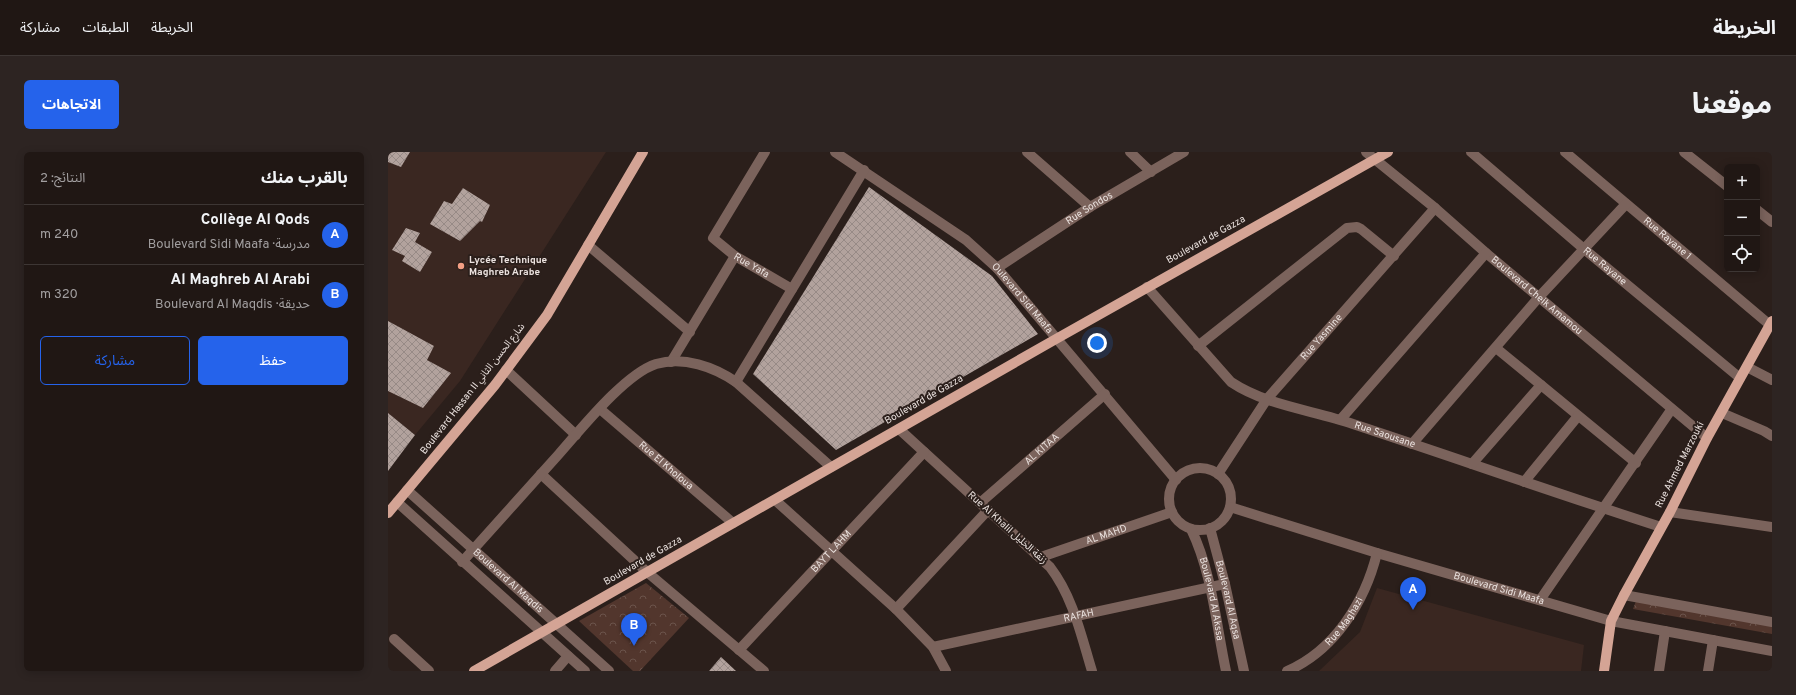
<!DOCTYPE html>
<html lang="ar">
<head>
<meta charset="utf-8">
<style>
  body { margin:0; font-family:Overpass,"Noto Sans Arabic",sans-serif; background:#2d2422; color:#f1f3f6; direction:rtl }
  .controls { position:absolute; right:12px; top:12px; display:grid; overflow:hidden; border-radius:6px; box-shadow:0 2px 10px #0003 }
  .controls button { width:36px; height:36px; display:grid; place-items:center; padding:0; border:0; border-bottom:1px solid #3d3634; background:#201714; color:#f1f3f6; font:20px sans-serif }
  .you { position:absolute; left:709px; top:191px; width:14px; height:14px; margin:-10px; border:3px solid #fff; border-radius:50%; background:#1a73e8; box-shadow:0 0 0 6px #1a73e833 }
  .badge { display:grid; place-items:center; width:26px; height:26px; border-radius:50%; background:#2563eb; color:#fff; font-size:13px; font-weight:700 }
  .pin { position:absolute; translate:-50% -33px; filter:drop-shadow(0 1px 2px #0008) }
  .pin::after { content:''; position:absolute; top:21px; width:14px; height:12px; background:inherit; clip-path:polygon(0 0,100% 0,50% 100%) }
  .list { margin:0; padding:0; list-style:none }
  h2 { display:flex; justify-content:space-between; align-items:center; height:52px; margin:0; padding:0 16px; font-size:17px }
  h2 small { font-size:13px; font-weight:400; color:#a29fa0 }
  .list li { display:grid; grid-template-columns:26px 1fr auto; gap:12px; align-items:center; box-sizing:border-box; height:60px; padding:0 16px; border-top:1px solid #3d3634 }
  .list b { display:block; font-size:15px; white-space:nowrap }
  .list p { margin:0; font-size:13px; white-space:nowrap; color:#a29fa0 }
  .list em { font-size:13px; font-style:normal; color:#a29fa0 }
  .actions { display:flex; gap:8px; padding:12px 16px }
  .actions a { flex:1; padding:9px 0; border:1px solid #2563eb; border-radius:6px; text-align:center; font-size:14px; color:#2563eb }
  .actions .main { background:#2563eb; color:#fff }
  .icon { flex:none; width:22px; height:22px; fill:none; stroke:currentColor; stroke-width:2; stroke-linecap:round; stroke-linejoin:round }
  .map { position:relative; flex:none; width:1384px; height:519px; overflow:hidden; direction:ltr; border-radius:6px }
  header { display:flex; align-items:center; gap:24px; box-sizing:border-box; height:56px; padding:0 20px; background:#201714; border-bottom:1px solid #3d3634 }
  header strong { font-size:19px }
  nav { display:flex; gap:22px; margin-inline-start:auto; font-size:14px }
  .intro { display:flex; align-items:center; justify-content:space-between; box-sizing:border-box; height:96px; padding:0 24px }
  h1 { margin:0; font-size:28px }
  .button { padding:10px 18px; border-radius:6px; background:#2563eb; color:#fff; font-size:14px; font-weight:700 }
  main { display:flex; gap:24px; padding:0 24px }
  aside { flex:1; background:#201714; border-radius:6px; box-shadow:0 2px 10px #0003 }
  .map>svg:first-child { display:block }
  .built { fill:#3a2721 }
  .park { fill:url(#park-crowns) }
  .building { fill:url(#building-cross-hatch) }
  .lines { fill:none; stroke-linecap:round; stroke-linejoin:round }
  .minor { stroke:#7b635c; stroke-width:10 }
  .major { stroke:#d4a495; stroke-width:10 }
  .poi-dot { fill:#f39f84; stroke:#2b1f1b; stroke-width:1.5 }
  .labels { text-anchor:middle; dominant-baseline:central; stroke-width:4; stroke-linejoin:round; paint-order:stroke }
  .street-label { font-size:10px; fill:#ebe2df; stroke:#2b1f1b }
  .poi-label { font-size:10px; font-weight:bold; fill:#ebe2df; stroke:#2b1f1b; text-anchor:start }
</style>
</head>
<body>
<header>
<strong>الخريطة</strong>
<nav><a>الخريطة</a><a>الطبقات</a><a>مشاركة</a></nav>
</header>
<div class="intro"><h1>موقعنا</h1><a class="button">الاتجاهات</a></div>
<main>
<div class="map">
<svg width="1384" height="519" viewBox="0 0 1384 519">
  <defs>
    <pattern id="park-crowns" width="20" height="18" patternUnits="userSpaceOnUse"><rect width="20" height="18" fill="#52362d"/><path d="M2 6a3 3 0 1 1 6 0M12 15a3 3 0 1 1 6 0" fill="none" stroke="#6b534b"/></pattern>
    <pattern id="building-cross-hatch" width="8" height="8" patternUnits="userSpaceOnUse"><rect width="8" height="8" fill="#b2a29d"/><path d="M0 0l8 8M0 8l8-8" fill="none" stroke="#978a86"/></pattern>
  </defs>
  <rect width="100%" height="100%" fill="#2b1f1b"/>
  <g class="built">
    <path d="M0,0h218l-146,229 -45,54 -27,-22z"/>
    <path d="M989,436l207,57 -3,26h-262l41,-39z"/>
  </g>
  <g class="park">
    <path d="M258,431l43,35 -49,53h-7l-54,-50z"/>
    <path d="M1248,449l136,24v9l-139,-25z"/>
  </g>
  <g class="building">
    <path d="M0,0h22l-9,15 -13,-5z"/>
    <path d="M481,35l123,89 46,58 -202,116 -83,-76z"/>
    <path d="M75,36l27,17 -8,17 -2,-1 -20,20 -30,-17 14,-23 8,3z"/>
    <path d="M18,76l14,5 -5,9 17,10 -12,20 -18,-11 3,-5 -13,-6z"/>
    <path d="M0,169l46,25 -7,14 24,13 -28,35 -35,-17z"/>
    <path d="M0,261l27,22 -27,36z"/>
    <path d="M333,505l15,14h-27z"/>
  </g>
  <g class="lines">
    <g class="minor">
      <path id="s1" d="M377,0l-52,86 22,18 57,33"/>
      <path id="s2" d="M447,0l131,88 31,28 179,212"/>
      <path d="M639,0l63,55"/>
      <path d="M742,0l21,20"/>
      <path id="s3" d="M978,0l69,56 51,45 221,185"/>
      <path id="s4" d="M1083,0l113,97 156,129"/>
      <path id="s5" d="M1177,0l205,173"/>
      <path d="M1296,0l43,34"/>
      <path d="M1369,58l15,12"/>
      <path d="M200,93l102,87"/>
      <path id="s6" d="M609,116l93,-61 94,-55"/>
      <path id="s7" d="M759,135l84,95c36,24 82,28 122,42 103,34 205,70 308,103"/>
      <path d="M810,194l149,-118 10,-1 4,2 33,27"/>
      <path d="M1108,196l140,115"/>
      <path d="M283,210l64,-106"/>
      <path d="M1359,215l25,13"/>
      <path d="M118,218l70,65"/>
      <path d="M348,230l128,-212"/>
      <path id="s8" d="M212,257l133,114"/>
      <path d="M1334,261l42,18 8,5"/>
      <path d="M953,267l145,-166"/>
      <path d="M511,277l151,138c23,30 31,68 42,104"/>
      <path d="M1024,292l127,-147 87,-93"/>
      <path d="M1084,312l69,-79"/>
      <circle cx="812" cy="347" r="31"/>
      <path d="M153,322l106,98 117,99"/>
      <path id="s9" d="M830,322l49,-75 168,-191"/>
      <path d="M1136,330l54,-66"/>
      <path id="s10" d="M19,338l202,181"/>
      <path d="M387,348l121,109 37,38 13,24"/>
      <path d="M9,350l188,169"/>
      <path id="s11" d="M592,351l125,-109"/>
      <path id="s12" d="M842,355l147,46 234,68 161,30"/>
      <path d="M1282,360l102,15"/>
      <path id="s13" d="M822,376l15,56 19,87"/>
      <path id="s14" d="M803,377c21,43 25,95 35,142"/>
      <path id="s15" d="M653,405l131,-45"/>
      <path d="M74,410c32,-36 65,-72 97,-108 23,-26 66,-80 97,-90 28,-8 58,3 80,18l95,85"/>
      <path d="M1236,443l148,27"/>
      <path d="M1152,448l131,-190"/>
      <path d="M508,457l92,-99"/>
      <path d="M6,487l35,32"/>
      <path id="s16" d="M545,495l292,-63"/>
      <path id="s17" d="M351,498l185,-198"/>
      <path d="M167,519l13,-15"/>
      <path id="s18" d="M899,519c47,-20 78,-69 90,-118"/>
      <path d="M1271,519l6,-40"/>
      <path d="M1320,519l5,-31"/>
    </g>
    <g class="major">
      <path d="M0,361l107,-128 52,-70 96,-163"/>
      <path d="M86,519l582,-332 332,-187"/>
      <path d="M1216,519l7,-50 13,-26 46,-83 37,-74 65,-117"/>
    </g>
  </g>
  <circle class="poi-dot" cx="73" cy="114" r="4"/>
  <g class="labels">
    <g class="street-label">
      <text stroke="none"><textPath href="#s6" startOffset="110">Rue Sondos</textPath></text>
      <text stroke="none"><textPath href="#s5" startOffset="134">Rue Rayane 1</textPath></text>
      <text transform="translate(818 88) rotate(-29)">Boulevard de Gazza</text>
      <text stroke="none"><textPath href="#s1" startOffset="148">Rue Yafa</textPath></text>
      <text stroke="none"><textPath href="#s4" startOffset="176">Rue Rayane</textPath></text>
      <text stroke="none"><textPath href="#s3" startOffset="223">Boulevard Cheik Amamou</textPath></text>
      <text stroke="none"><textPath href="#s2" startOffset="239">Oulevard Sidi Maafa</textPath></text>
      <text stroke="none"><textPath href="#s9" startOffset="172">Rue Yasmine</textPath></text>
      <text transform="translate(85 237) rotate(-52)">Boulevard Hassan II شارع الحسن الثاني</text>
      <text transform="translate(536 248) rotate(-30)">Boulevard de Gazza</text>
      <text stroke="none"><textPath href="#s7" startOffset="290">Rue Saousane</textPath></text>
      <text stroke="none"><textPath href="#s11" startOffset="82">AL KITAA</textPath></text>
      <text transform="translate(1292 313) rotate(-63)">Rue Ahmed Marzouki</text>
      <text stroke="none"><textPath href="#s8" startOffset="87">Rue El Kholoua</textPath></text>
      <text transform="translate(619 376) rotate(42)">Rue Al Khalil زنقة الخليل</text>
      <text stroke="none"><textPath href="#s15" startOffset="69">AL MAHD</textPath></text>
      <text stroke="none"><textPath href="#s17" startOffset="135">BAYT LAHM</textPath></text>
      <text transform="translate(255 409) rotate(-30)">Boulevard de Gazza</text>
      <text stroke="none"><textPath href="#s10" startOffset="136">Boulevard Al Maqdis</textPath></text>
      <text stroke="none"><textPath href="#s12" startOffset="281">Boulevard Sidi Maafa</textPath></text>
      <text stroke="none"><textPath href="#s14" startOffset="73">Boulevard Al Akssa</textPath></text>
      <text stroke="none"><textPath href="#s13" startOffset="74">Boulevard Al Aqsa</textPath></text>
      <text stroke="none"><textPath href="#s16" startOffset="149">RAFAH</textPath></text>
      <text stroke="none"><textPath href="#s18" startOffset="77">Rue Maghazi</textPath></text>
    </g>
    <g class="poi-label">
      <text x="81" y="108">Lycée Technique<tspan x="81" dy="12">Maghreb Arabe</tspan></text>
    </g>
  </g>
</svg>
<div class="controls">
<button>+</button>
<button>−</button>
<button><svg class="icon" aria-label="locate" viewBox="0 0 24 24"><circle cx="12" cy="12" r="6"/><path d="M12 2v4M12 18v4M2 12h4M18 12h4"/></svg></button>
</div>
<div class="you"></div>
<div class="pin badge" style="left:1025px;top:458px">A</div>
<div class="pin badge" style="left:246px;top:494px">B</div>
</div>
<aside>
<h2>بالقرب منك<small>النتائج: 2</small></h2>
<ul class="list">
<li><span class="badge">A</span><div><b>Collège Al Qods</b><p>مدرسة · Boulevard Sidi Maafa</p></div><em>240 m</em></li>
<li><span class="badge">B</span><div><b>Al Maghreb Al Arabi</b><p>حديقة · Boulevard Al Maqdis</p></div><em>320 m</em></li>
</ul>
<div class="actions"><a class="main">حفظ</a><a>مشاركة</a></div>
</aside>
</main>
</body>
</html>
